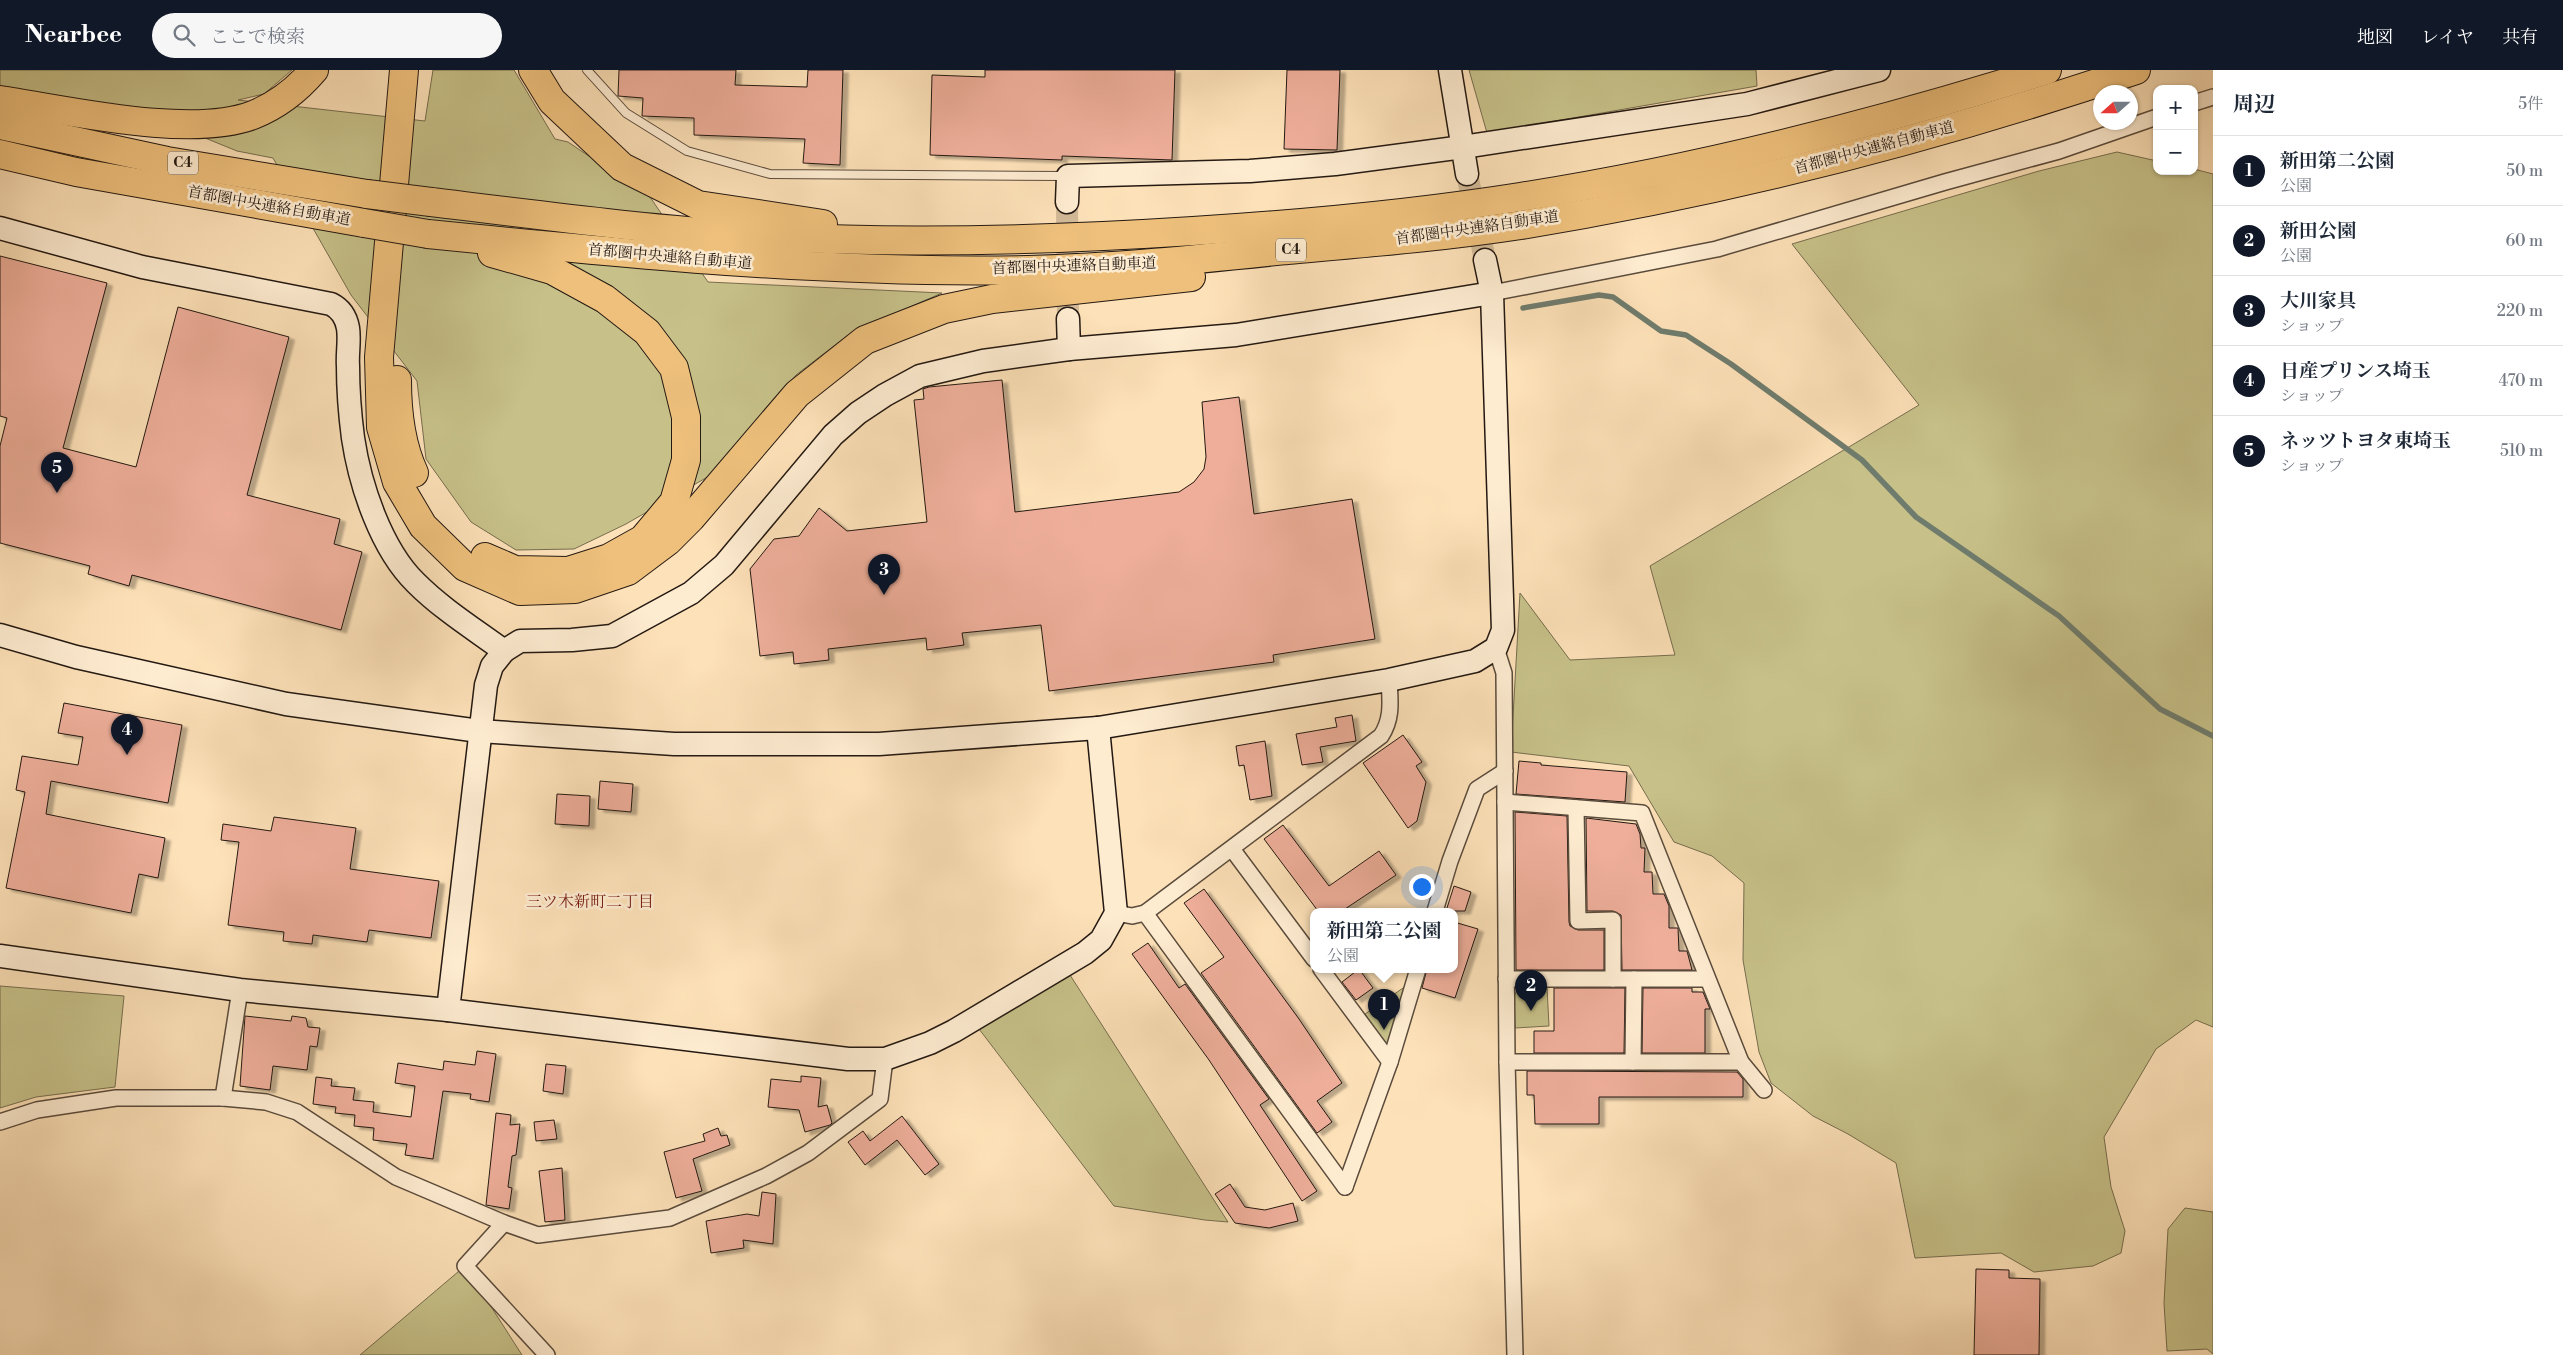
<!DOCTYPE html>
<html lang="ja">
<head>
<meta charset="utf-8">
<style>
  body { margin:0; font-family:"Libre Bodoni","Noto Serif JP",serif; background:#f6f6f7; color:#1f2937 }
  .controls { position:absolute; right:15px; top:15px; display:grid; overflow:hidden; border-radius:10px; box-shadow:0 1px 4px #0004 }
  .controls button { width:45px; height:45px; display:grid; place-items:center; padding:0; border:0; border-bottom:1px solid #e0e1e3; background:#fff; color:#1f2937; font:25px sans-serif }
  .compass { position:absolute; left:2093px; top:15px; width:45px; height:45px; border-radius:50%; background:#fff; box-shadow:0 1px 4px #0004; rotate:249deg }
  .you { position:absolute; left:1421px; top:816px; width:18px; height:18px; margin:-12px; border:4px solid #fff; border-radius:50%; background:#1a73e8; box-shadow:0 0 0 8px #1a73e833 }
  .badge { display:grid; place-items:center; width:32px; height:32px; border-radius:50%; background:#111827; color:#fff; font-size:16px; font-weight:700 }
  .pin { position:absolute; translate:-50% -41px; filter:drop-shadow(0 1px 2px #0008) }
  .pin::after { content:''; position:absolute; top:26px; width:18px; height:15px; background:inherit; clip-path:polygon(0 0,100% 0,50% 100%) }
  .popup { position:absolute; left:1310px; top:838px; width:148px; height:65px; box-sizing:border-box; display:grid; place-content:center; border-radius:10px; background:#fff; filter:drop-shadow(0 1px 4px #0005); font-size:16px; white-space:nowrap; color:#747a83 }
  .popup b { font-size:19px; color:#1f2937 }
  .popup::after { content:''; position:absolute; left:50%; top:100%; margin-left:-10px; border:10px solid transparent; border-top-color:#fff }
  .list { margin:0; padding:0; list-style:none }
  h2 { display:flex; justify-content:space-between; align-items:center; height:65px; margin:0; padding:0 20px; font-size:21px }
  h2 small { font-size:16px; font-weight:400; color:#747a83 }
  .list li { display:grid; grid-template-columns:32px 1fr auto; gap:15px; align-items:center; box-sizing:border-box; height:70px; padding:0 20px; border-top:1px solid #e0e1e3 }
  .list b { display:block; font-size:19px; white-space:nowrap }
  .list p { margin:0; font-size:16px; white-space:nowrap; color:#747a83 }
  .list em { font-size:16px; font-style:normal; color:#747a83 }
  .icon { flex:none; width:28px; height:28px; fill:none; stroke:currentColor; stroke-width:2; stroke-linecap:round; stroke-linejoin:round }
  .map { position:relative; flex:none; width:2213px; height:1285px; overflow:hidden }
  header { display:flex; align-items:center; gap:30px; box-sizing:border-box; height:70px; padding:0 25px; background:#111827; color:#fff }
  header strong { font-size:24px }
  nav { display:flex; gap:28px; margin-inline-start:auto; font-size:18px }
  .search { width:350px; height:45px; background:#f6f6f7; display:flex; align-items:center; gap:12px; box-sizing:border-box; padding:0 18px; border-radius:28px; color:#747a83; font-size:19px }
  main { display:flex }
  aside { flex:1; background:#fff }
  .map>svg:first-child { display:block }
  .green { fill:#c7c189; stroke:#766d4e }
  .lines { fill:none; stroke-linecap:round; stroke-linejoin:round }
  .stream { stroke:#6f7c6d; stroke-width:5.5 }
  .building { fill:#eeae9a; stroke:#241912; filter:url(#shadow) }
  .secondary-tunnel { stroke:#d2b997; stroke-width:22; stroke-dasharray:22 11; stroke-linecap:butt }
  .lane-casing { stroke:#5a4b3c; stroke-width:10 }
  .street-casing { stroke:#5a4b3c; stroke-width:18 }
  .secondary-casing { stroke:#241912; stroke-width:25 }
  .highway-casing { stroke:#241912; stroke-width:30 }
  .lane { stroke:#feecd1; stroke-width:8 }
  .street { stroke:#feecd1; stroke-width:15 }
  .secondary { stroke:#feecd1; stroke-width:22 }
  .highway { stroke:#eec07c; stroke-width:28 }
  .highway-bridge-casing { stroke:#241912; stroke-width:30; stroke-linecap:butt }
  .highway-bridge { stroke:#eec07c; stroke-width:28 }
  .labels { text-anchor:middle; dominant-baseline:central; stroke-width:5; stroke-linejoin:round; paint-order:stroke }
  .shield { fill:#feecd1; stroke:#65584b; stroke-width:1 }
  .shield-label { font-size:14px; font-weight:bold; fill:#241912 }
  .street-label { font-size:15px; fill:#241912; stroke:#feecd1 }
  .neighbourhood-label { font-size:16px; fill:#7a1f14; stroke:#feecd1 }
</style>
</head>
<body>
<header>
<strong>Nearbee</strong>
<div class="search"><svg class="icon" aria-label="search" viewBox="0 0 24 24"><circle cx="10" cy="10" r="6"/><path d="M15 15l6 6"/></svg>ここで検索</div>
<nav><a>地図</a><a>レイヤ</a><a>共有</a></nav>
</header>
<main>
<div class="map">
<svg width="2213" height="1285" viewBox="0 0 2213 1285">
  <defs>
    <filter id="shadow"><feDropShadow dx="5.5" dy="3" stdDeviation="1" flood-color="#0004"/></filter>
  </defs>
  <rect width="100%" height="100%" fill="#fde1b8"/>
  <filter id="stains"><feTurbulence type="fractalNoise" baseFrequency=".004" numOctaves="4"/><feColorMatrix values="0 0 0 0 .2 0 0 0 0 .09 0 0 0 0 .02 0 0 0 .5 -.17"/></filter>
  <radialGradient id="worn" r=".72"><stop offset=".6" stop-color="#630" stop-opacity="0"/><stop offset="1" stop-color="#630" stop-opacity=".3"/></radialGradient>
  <g class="green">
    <path d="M0,0h292l-28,24 -26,6 187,21 8,-51h81l41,69 13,3 82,55 58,85 234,11 -90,39 -56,43 -85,100 -85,49 -52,25 -58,1 -45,-28 -45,-63 -9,-78 -66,-86 -78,-137 -36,-7 -108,-44 -129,-20z"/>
    <path d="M1469,0h287l1,16 -270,47z"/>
    <path d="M2117,82l40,9v10h37v-2l19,5v853l-17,-7 -40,29 -52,88 7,50 14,44 -4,22 -28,13 -59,6 -33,-19 -86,5 -19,-95 -48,-29 -35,-18 -42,-33 -12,-31 -16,-92 1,-77 -32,-27 -38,-14 -45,-76 -118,-14 9,-159 50,67 105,-5 -25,-89 269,-161 -127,-161 247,-73z"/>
    <path d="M1070,905l158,247 -23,-2 -91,-14 -138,-181z"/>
    <path d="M0,916l124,10 -9,91 -79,10 -36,11z"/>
    <path d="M1406,916l-19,60 -22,-32z"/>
    <path d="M1519,917h28l2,39 -34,2 -1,-32z"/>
    <path d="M2185,1138l28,4v142l-6,-5 -40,2 -3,-48 4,-74z"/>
    <path d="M465,1196l57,89h-162z"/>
  </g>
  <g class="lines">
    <path class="stream" d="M1523,238l76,-13 14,2 48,34 25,4 45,29 131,96 54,57 143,99 101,93 53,27"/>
  </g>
  <g class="building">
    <path d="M619,0h117l-1,15 72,2 1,-17h35l-3,95 -37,-2 2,-24 -111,-4v-17l-52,-2 1,-18 -25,-2z"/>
    <path d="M985,0h190l-3,90 -110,-4v4l-132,-5 2,-80 53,2z"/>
    <path d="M1287,0h53l-3,80 -53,-1z"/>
    <path d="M0,186l107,27 -44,165 73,19 42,-160 111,30 -42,158 93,24 -6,25 28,8 -21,78 -209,-55 -3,11 -41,-12 2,-8 -90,-23v-97l7,-28 -7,-2z"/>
    <path d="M1002,310l13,132 164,-20 15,-10 10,-13 2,-12 -4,-55 37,-5 15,117 98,-15 23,140 -102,16 1,7 -225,29 -8,-66 -79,8 2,12 -37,5 -1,-12 -98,11 1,11 -35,4 -1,-12 -33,4 -10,-87 24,-30 25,-3 20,-28 28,23 80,-9 -13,-122 10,-1 -1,-10 6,-2z"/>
    <path d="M64,633l118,22 -14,78 -117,-22 -5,33 119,24 -7,40 -19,-4 -8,39 -125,-25 19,-96 -9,-2 6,-34 56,9 5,-28 -25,-4z"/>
    <path d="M1352,645l4,26 -36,6 3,15 -21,3 -6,-31 41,-7 -2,-9z"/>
    <path d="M1403,665l19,27 -6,4 10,16 -9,39 -9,7 -45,-65z"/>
    <path d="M1265,671l7,55 -22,4 -6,-35 -5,1 -3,-20z"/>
    <path d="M1519,691l22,2v2l86,7 -2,30 -109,-8z"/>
    <path d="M600,711l33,3 -2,28 -33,-3z"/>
    <path d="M557,724l33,2 -1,30 -34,-2z"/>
    <path d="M1515,742l52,4 2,106 1,4 8,4h26v40h-88z"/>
    <path d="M274,747l82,11 -6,41 89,12 -8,57 -62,-8 -2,12 -54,-7 -1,9 -29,-3 1,-9 -56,-7 11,-83 -18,-2 2,-16 48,7z"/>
    <path d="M1586,748l50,6 4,10 1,14h4l-1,24h8l1,22h11l5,12v22h9l1,23h8l5,19h-70l-1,-55 -8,-4h-26z"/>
    <path d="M1283,755l46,61 50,-35 17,24 -54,36h-24l-54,-72z"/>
    <path d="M1454,816l17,6 -6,19h-19z"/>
    <path d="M1204,819l95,130 43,64 -25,18 15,21 -15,11 -116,-160 23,-16 -40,-54z"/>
    <path d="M1454,852l24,7 -23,69 -33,-10 5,-19h27z"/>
    <path d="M1148,873l31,45 6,-4 84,115 -9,6 57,86 -15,10 -93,-141 -77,-106z"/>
    <path d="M1359,899l14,19 -17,12 -14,-18z"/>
    <path d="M1554,918h71l-1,65h-90v-22h20z"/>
    <path d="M1643,918h49v4h11l7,17h-5v44h-63z"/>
    <path d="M245,946l46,5 1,-5 14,2 2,9 12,1 -3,19 -7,-1 -3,24 -34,-4 -3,24 -30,-4z"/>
    <path d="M477,981l19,3 -7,48 -19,-3 1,-5 -28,-3 -10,68 -28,-4 2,-11 -34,-4 1,-12 -20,-2 1,-11 -20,-2 1,-6 -23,-3 3,-27 16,2 -1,7 24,2 -2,12 21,2 -1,10 38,5 4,-31 -20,-3 3,-20 45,7 1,-9 31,4z"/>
    <path d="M546,994l20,2 -3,28 -20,-3z"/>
    <path d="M1527,1001l210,1 6,7v18h-144v27h-64l-1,-29h-7z"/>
    <path d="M801,1006l20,2 -3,29 9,-2 5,18 -2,2 -25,7 -6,-22 -31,-3 3,-28 30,3z"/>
    <path d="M496,1043l15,2 -1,10 10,-1 -4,31 -4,1 -4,31 4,1 -3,21 -23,-4z"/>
    <path d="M902,1046l37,48 -14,11 -28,-35 -32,25 -17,-23 15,-11 7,10z"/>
    <path d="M554,1050l3,19 -21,2 -2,-19z"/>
    <path d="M718,1058l3,8 6,-1 3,10 -37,14 9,32 -26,7 -12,-46 41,-11 -2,-7z"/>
    <path d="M562,1098l3,52 -20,2 -6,-51z"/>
    <path d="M1230,1114l15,23 20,3 28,-7 5,18 -29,7 -34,-5 -20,-29z"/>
    <path d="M762,1122l14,2 -3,50 -30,-4 1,8 -33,5 -5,-32 41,-7 12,2z"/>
    <path d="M1976,1199l33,1v8l31,1 -1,76h-65z"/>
  </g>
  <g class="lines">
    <g class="secondary-tunnel">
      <path d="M1467,104l18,86"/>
      <path d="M1067,132l1,117"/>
    </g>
    <g class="lane-casing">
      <path id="lane" d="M587,0l39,43 61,38 83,23 296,2"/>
    </g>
    <g class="street-casing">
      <g id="street">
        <path d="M2194,33l19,-6"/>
        <path d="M1492,223l225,-44 228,-67 114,-31 98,-34"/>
        <path d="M1496,578l8,25 3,389 8,293"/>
        <path d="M1505,732l137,11 99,249 23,28"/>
        <path d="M1576,738l2,113 35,-1v59"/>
        <path d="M1232,779l82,110"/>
        <path d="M1435,841l15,-50 27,-72 28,-18"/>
        <path d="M1116,843l16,3 13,-3 236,-177c12,-18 9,-36 8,-56"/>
        <path d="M1145,843l200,274"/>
        <path d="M1321,899l69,93"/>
        <path d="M1506,909h201"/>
        <path d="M1507,992h234"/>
        <path d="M1633,992l1,-83"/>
        <path d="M223,1028l17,-108"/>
        <path d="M0,1052l37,-12 79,-12h107l43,4 31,10 99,65 108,46 34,12 132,-17 96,-42 42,-23 72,-54 5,-40"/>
        <path d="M1345,1117l45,-125 28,-93"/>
        <path d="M504,1153l-39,43 82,89"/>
      </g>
    </g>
    <g class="secondary-casing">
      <g id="secondary">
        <path d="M1450,0l17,104"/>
        <path d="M1067,132l1,-26 182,-5 85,-7 128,-17 284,-43 132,-34"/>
        <path d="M0,158l142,39 189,37c10,5 15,13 17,24 2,12 -1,26 0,38 0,24 2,49 5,72 7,47 28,111 63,145 26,26 58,46 88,68l16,-10 52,-1 40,-4 79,-43 33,-28 109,-130 25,-22 27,-18 35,-19 63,-15 86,-12 167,-14 256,-42"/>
        <path d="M1068,249l1,30"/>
        <path d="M0,565l76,22 210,47 193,27 195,13h205l219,-16 291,-48 86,-19 21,-13 7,-18 -11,-337 -7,-33"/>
        <path d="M0,886l240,34 208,20 400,49h37l45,-16 24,-12 131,-78 16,-13 15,-27 -18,-185"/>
        <path d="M448,940l38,-325 6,-19 12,-15"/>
      </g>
    </g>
    <g class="highway-casing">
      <g id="highway">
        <path d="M404,0l-25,287 2,70 16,55 26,44 42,41 55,24 55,-2 53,-18 40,-30 23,-23 106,-124 68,-54 79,-31 48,-10 199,-22"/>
        <path d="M533,0l19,31 70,66 76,38 125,19"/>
        <path d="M0,30c67,10 191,39 253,15 25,-10 44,-25 61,-45"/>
        <path d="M0,55l167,36 200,33"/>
        <path d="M0,84l76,18 288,51"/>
        <path d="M431,132c114,14 228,29 343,35 140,7 280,3 419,-6 109,-7 219,-17 327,-34 178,-28 355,-73 527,-127"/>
        <path d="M428,164c199,20 398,40 599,36 87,-2 173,-11 260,-20 78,-7 156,-13 234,-25 209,-34 414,-87 615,-155"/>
        <path d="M397,310c0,30 4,65 17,93"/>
        <path d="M485,487l30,13 53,1 41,-13 34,-19 31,-37 12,-42v-43l-12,-49 -27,-36 -42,-33 -53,-29 -60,-17"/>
      </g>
    </g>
    <use href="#lane" class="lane"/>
    <use href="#street" class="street"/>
    <use href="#secondary" class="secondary"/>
    <use href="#highway" class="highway"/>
    <g class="highway-bridge-casing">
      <g id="highway-bridge">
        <path d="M367,124l64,8"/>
        <path d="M364,153l64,11"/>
      </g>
    </g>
    <use href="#highway-bridge" class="highway-bridge"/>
  </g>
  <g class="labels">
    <g class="shield">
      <rect x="168" y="81.5" width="30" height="23" rx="4"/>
      <rect x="1276" y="168.5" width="30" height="23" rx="4"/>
    </g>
    <g class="shield-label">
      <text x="183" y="93">C4</text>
      <text x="1291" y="180">C4</text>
    </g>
    <g class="street-label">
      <text transform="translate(1874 78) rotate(-15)">首都圏中央連絡自動車道</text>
      <text transform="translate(269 136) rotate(10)">首都圏中央連絡自動車道</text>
      <text transform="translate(1477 158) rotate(-8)">首都圏中央連絡自動車道</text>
      <text transform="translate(670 187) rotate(5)">首都圏中央連絡自動車道</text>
      <text transform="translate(1074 196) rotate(-2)">首都圏中央連絡自動車道</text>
    </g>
    <g class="neighbourhood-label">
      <text x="590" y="832">三ツ木新町二丁目</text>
    </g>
  </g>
  <rect width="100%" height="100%" filter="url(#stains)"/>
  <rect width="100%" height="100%" fill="url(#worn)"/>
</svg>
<div class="controls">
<button>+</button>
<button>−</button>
</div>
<svg class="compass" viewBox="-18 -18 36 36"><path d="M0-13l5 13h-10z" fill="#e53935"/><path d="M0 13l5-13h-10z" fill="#747a83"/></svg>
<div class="you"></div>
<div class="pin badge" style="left:1384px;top:960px">1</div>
<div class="popup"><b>新田第二公園</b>公園</div>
<div class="pin badge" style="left:1531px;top:941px">2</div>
<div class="pin badge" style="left:884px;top:525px">3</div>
<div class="pin badge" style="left:127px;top:685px">4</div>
<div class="pin badge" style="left:57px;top:423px">5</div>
</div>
<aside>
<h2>周辺<small>5件</small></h2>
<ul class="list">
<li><span class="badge">1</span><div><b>新田第二公園</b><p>公園</p></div><em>50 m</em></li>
<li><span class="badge">2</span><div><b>新田公園</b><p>公園</p></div><em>60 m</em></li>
<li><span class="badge">3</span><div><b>大川家具</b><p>ショップ</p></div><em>220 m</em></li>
<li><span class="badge">4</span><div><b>日産プリンス埼玉</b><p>ショップ</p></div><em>470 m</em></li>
<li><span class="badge">5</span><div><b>ネッツトヨタ東埼玉</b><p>ショップ</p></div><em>510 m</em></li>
</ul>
</aside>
</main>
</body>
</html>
